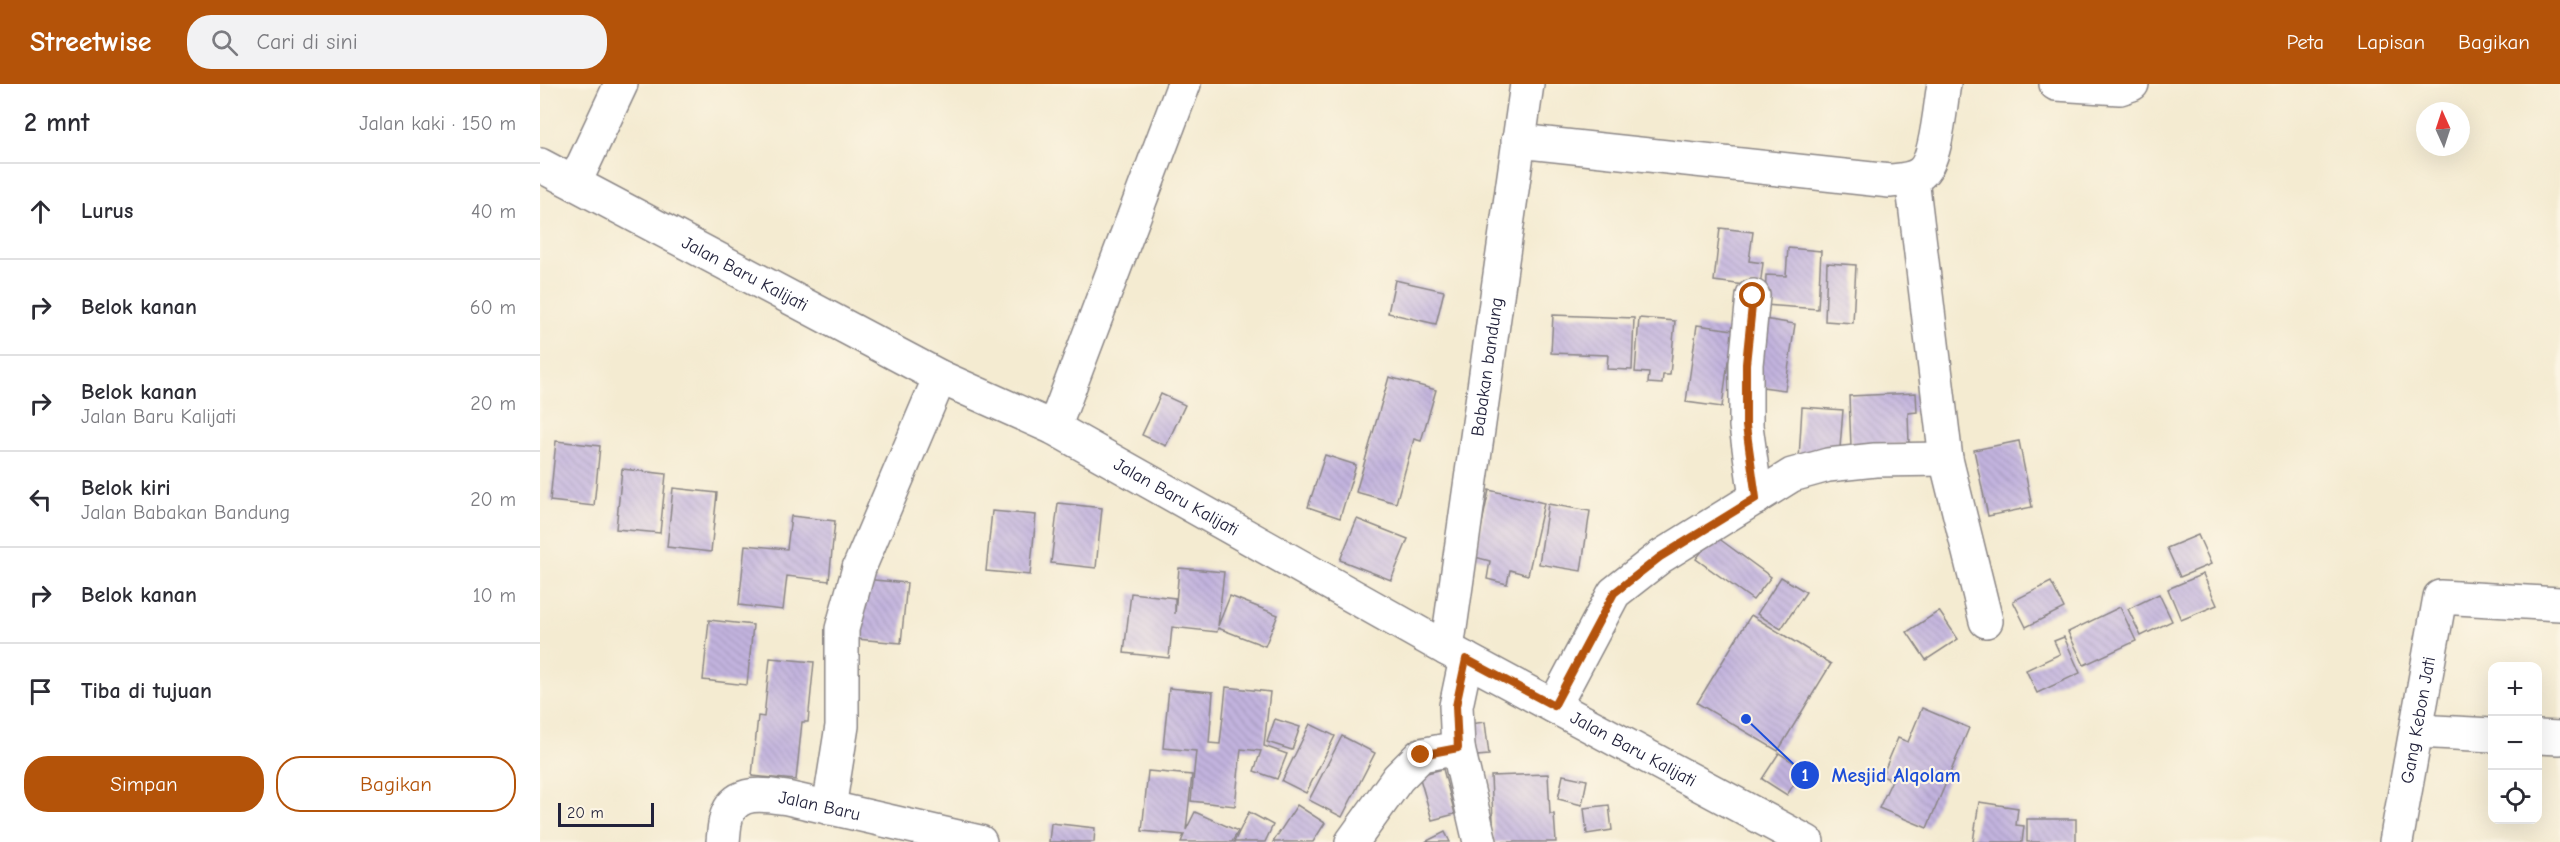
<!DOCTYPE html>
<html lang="id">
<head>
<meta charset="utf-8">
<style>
  body { margin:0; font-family:"Comic Neue",sans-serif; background:#f2f2f3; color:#2b2b33 }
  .controls { position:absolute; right:18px; bottom:18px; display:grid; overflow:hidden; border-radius:12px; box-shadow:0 6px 24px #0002 }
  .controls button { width:54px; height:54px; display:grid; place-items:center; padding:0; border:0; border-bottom:2px solid #e1e1e2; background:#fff; color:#2b2b33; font:30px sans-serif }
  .compass { position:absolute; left:1876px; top:18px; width:54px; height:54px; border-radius:50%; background:#fff; box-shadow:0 6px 24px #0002; rotate:357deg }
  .scale { position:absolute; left:18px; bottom:15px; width:96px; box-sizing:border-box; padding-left:6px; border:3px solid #22223b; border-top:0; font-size:16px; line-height:21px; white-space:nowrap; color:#22223b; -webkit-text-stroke:4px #fcf5e5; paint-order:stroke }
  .stop { position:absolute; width:18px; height:18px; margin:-14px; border:4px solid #b45309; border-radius:50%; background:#fff }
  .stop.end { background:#b45309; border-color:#fff; box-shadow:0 2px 6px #0008 }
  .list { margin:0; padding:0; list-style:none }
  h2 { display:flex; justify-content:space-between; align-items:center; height:78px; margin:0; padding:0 24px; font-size:26px }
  h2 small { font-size:20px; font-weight:400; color:#7c7c81 }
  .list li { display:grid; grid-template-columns:39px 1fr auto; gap:18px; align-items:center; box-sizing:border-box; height:96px; padding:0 24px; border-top:2px solid #e1e1e2 }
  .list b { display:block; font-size:22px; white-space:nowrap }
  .list p { margin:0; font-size:20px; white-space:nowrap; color:#7c7c81 }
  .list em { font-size:20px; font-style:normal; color:#7c7c81 }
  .actions { display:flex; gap:12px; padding:18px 24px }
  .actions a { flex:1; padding:14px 0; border:2px solid #b45309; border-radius:24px; text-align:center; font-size:21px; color:#b45309 }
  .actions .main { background:#b45309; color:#fff }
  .icon { flex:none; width:33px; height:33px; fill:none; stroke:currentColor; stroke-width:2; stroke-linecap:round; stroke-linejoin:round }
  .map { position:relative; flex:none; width:2020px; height:758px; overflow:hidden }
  header { display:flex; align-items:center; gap:36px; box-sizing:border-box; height:84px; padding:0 30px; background:#b45309; color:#fff }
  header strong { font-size:28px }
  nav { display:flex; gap:33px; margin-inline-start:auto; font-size:21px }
  .search { width:420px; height:54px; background:#f2f2f3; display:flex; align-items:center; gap:15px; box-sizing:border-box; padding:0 21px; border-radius:24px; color:#7c7c81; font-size:22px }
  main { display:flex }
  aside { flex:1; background:#fff }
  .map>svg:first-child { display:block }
  .building { fill:url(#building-back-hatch) }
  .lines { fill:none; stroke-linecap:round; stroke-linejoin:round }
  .minor-casing { stroke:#8b8686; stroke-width:36 }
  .major-casing { stroke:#8b8686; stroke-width:36 }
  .minor { stroke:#fff; stroke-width:33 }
  .major { stroke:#fff; stroke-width:33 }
  .route { stroke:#b45309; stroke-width:8 }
  .labels { text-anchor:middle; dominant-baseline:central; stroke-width:4.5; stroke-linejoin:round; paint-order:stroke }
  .street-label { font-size:18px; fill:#22223b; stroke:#fcf5e5 }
  .leader { fill:none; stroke:#1d4ed8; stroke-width:2 }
  .callout-dot { fill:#1d4ed8; stroke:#fcf5e5; stroke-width:2 }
  .mark-label { font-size:18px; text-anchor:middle; font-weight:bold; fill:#fff }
  .callout-label { font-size:20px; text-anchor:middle; font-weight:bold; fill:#1d4ed8; stroke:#fcf5e5; stroke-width:4.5; stroke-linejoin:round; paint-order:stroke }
</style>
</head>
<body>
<header>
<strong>Streetwise</strong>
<div class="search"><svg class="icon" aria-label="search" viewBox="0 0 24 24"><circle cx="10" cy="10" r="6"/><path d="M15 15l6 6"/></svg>Cari di sini</div>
<nav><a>Peta</a><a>Lapisan</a><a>Bagikan</a></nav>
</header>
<main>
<aside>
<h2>2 mnt<small>Jalan kaki · 150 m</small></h2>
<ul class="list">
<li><svg class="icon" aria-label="ahead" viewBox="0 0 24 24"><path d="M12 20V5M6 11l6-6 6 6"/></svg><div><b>Lurus</b></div><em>40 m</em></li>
<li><svg class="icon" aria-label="right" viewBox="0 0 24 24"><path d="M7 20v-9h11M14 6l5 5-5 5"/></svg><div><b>Belok kanan</b></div><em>60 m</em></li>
<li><svg class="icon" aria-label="right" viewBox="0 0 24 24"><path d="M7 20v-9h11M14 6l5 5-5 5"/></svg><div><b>Belok kanan</b><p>Jalan Baru Kalijati</p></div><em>20 m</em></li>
<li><svg class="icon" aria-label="left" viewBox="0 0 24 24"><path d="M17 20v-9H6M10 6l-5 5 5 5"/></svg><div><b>Belok kiri</b><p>Jalan Babakan Bandung</p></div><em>20 m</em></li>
<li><svg class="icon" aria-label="right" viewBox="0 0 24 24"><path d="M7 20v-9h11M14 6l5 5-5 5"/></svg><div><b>Belok kanan</b></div><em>10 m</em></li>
<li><svg class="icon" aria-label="arrive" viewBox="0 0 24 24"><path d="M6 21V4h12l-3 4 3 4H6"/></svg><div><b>Tiba di tujuan</b></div></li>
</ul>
<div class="actions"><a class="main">Simpan</a><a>Bagikan</a></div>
</aside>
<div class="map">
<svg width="2020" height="758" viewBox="0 0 2020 758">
  <defs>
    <pattern id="building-back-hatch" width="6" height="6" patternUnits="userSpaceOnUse" patternTransform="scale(1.5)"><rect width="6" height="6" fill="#c2b3de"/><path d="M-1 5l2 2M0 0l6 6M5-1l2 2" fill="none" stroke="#a69abf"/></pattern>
  </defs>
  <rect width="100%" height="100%" fill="#fcf5e5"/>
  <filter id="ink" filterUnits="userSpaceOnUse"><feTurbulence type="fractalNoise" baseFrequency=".0167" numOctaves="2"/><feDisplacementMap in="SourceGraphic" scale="12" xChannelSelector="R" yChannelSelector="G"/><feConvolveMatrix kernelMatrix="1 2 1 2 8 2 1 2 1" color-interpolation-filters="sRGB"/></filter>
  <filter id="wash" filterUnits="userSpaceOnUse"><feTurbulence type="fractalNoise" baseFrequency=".008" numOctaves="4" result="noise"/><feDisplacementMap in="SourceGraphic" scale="24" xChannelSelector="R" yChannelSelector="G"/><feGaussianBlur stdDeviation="1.35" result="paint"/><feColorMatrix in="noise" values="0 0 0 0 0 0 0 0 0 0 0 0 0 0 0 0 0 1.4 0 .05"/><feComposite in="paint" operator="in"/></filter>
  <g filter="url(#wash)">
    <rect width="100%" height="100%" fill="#f4ebd1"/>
    <g id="blocks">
      <g class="building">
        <path d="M1180,144l33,4 -4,29 14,2 -3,24 -46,-6z"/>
        <path d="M1248,164l33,3 -3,58 -53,-4 1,-30 20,1z"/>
        <path d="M1287,179l29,2 -3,58 -28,-2z"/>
        <path d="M855,196l49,11 -8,33 -48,-11z"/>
        <path d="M1013,231l81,3 -2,52 -25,-1 1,-14 -57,-2z"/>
        <path d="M1099,234l36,3 -5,54h-7l-1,9 -14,-1 1,-10 -14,-1z"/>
        <path d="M1224,235l31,5 -10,66 -30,-4z"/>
        <path d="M1157,241l51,7 -4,31 -16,-2 -6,46 -36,-5z"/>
        <path d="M849,293l47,13 -15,51 -7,-2 -18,64 -40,-11z"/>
        <path d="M1376,309l1,19 -9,1 1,31 -58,3 -2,-51z"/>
        <path d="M621,310l24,11 -19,41 -24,-11z"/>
        <path d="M1262,323l41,3 -4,51 -40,-2z"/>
        <path d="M16,357l44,5 -6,60 -44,-5z"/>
        <path d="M1479,357l13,66 -44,9 -14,-66z"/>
        <path d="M785,371l31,10 -16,53 -32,-11z"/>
        <path d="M82,385l44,5 -6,59 -44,-4z"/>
        <path d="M133,404l44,5 -6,59 -44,-5z"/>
        <path d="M949,406l55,13 -16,72 -18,-5 -3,14 -20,-5 3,-18 -15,-4z"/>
        <path d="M518,419l44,5 -6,60 -45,-5z"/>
        <path d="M1008,420l42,7 -9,60 -42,-7z"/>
        <path d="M452,427l44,4 -6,60 -44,-4z"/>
        <path d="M251,432l44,5 -6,60 -42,-5 -4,34 -44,-5 6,-60 42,4z"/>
        <path d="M817,435l51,20 -17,41 -51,-20z"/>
        <path d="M1174,451l57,42 -18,23 -57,-41z"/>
        <path d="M1658,451l13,29 -31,13 -13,-29z"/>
        <path d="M639,484l45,4 -6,54 12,-30 48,19 -13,31 -47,-18 -1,4 -45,-5 -3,31 -45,-5 7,-60 44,5v16z"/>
        <path d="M1663,490l14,31 -36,15 -13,-31z"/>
        <path d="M1241,493l25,15 -25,37 -24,-15z"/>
        <path d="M323,495l44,4 -6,60 -44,-4z"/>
        <path d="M1511,498l13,26 -38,19 -13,-26z"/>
        <path d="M1619,510l13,27 -31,15 -13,-27z"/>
        <path d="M1580,523l16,34 -52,24 -16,-33z"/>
        <path d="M1399,527l19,28 -32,21 -19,-28z"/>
        <path d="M1211,531l80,49 -53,87 -81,-48z"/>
        <path d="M169,536l44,5 -6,60 -44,-5z"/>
        <path d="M1524,553l16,36 -43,20 -11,-23 34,-16 -6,-13z"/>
        <path d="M230,574l44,4 -6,60h-6l-6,58 -44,-4 6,-60 6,1z"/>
        <path d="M686,603l44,5 -6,54 23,8 -10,25 -23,-8 7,-20 -20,-2 -6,57 -44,-5 5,-50 -33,-3 6,-60 44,4 -4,51 11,1z"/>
        <path d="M1382,624l47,20 -42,100 -48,-20 13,-28 -10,-4 16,-38 10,4z"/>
        <path d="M735,635l25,8 -8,23 -25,-8z"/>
        <path d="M945,638l4,33 -25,2 -3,-32z"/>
        <path d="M770,640l25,12 -29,57 -24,-12z"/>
        <path d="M802,652l33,17 -33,64 -33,-17z"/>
        <path d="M1239,669l25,16 -17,26 -25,-16z"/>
        <path d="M903,685l12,45 -23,6 -13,-45z"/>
        <path d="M608,687l44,4 -6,55 9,-18 43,19 -6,11h-51l3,-7 -42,-4z"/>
        <path d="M1008,690l2,40h4l2,28h-62l-3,-66z"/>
        <path d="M1023,691l24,5 -5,25 -24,-6z"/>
        <path d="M1439,718l39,6 -2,17 8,1 -2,16h-49z"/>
        <path d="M757,721l28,18 -12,19h-40z"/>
        <path d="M1069,721l3,25 -25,4 -3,-26z"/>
        <path d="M709,728l24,13 -8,17h-31z"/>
        <rect x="1487" y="735" width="49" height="23"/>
        <path d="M511,739l44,5 -1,14h-45z"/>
        <path d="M905,748l5,10h-25z"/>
      </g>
    </g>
  </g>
  <g filter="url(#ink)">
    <use href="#blocks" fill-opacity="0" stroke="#8b8686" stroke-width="1.5"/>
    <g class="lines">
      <g class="minor-casing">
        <g id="minor">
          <path d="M1516,0l64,4 12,-4"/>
          <path d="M978,57l372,40c11,-1 22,-1 31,-8 16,-13 19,-68 23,-89"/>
          <path d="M1372,95l34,280 40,162"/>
          <path d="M35,98l46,-98"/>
          <path d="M1213,212l-7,68v62l10,72"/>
          <path d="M514,344l130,-344"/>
          <path id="s1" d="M907,565l80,-565"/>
          <path d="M926,575l-10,47 2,42 22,94"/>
          <path d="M1014,622l60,-113 46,-36 132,-82 36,-10 47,-5 71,-1"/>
          <path d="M1877,647l75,4"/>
          <path d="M1998,653l22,1"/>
          <path d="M289,724l13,-82v-97l17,-61 81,-191"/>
          <path id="s2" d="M183,758c1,-9 1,-21 5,-29 10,-24 39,-18 59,-15l193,44"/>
          <path d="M812,758l46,-64 23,-23 37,-7"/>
          <path id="s3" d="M1856,758l44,-245 120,7"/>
        </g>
      </g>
      <g class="major-casing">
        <g id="major">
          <path id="s4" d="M0,81l400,212 114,51 393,221 360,193"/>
        </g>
      </g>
      <use href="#minor" class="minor"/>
      <use href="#major" class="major"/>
    </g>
  </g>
  <g class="lines" filter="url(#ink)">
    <path class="route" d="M881,671l37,-7 -2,-42 10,-47 88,47 60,-113 46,-36 96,-59 -10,-72v-62l7,-68"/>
  </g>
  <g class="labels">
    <g class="street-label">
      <text stroke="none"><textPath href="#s4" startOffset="232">Jalan Baru Kalijati</textPath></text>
      <text stroke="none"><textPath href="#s1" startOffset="285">Babakan bandung</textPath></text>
      <text stroke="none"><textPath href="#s4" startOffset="718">Jalan Baru Kalijati</textPath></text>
      <text stroke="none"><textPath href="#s3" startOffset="124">Gang Kebon Jati</textPath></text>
      <text stroke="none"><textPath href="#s4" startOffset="1240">Jalan Baru Kalijati</textPath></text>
      <text stroke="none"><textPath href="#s2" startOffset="129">Jalan Baru</textPath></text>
    </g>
  </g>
  <path class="leader" d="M1206 635L1265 691"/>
  <g class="callout-dot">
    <circle cx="1206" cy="635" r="6"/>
    <circle cx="1265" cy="691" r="15"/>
  </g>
  <g class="mark-label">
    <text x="1265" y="697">1</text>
  </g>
  <g class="callout-label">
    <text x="1356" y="698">Mesjid Alqolam</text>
  </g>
</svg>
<div class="controls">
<button>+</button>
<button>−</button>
<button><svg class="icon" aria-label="locate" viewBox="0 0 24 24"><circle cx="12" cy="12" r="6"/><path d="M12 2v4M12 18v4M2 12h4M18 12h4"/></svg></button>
</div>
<svg class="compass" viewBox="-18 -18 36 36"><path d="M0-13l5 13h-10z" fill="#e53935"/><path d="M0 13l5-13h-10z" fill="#7c7c81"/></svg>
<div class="scale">20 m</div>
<div class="stop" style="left:1213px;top:212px"></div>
<div class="stop end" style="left:881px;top:671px"></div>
</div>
</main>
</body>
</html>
